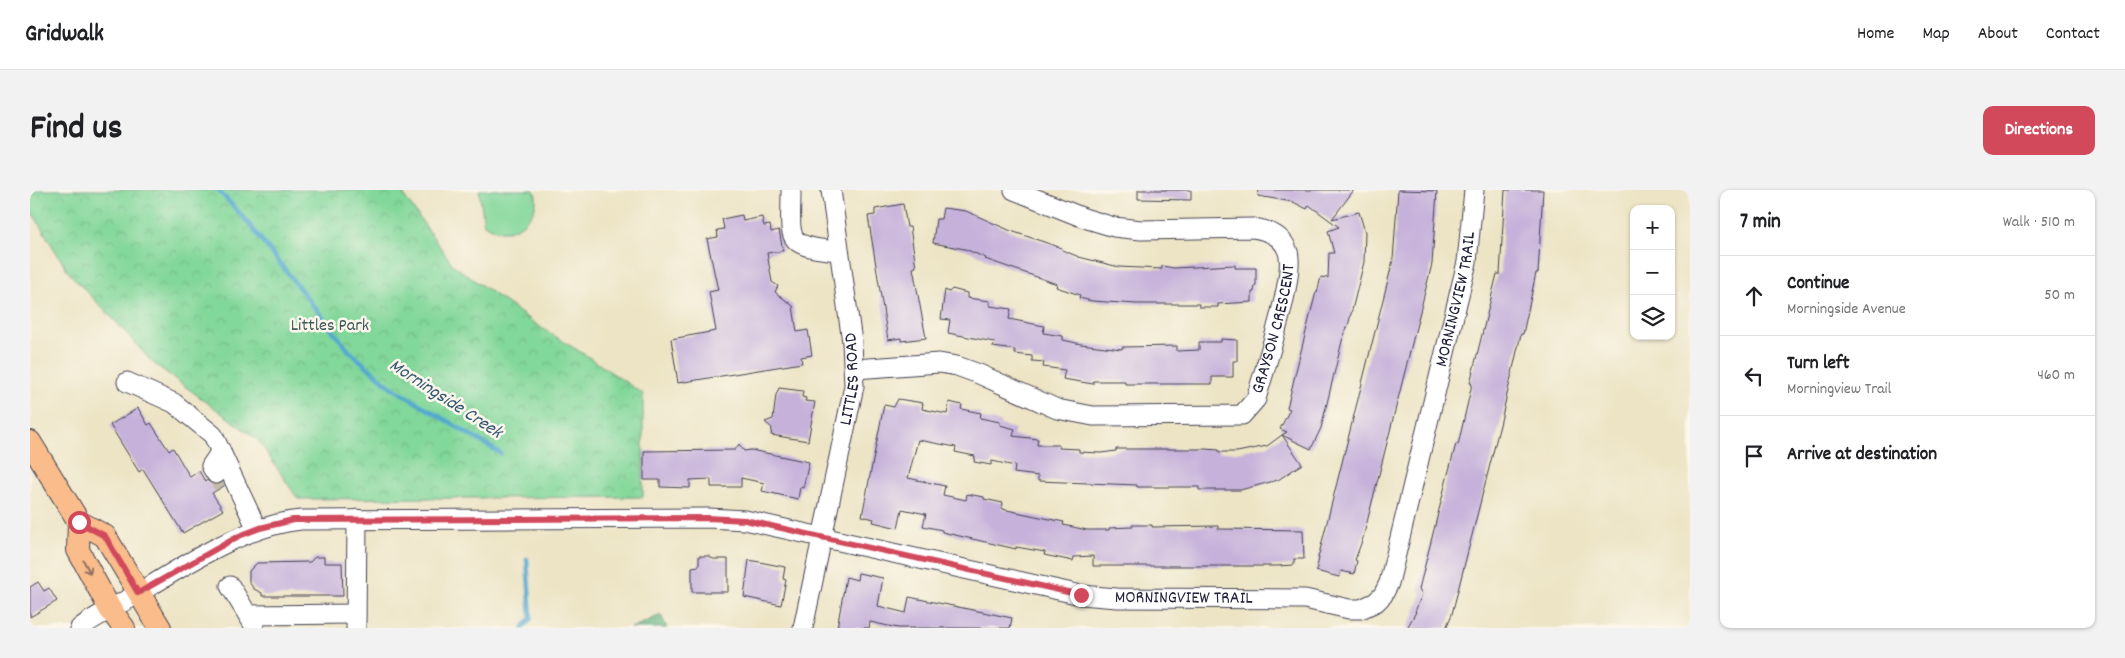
<!DOCTYPE html>
<html lang="en">
<head>
<meta charset="utf-8">
<style>
  body { margin:0; font-family:Dekko,sans-serif; background:#f2f2f2; color:#202124 }
  .controls { position:absolute; right:15px; top:15px; display:grid; overflow:hidden; border-radius:10px; box-shadow:0 1px 4px #0004 }
  .controls button { width:45px; height:45px; display:grid; place-items:center; padding:0; border:0; border-bottom:1px solid #e0e0e0; background:#fff; color:#202124; font:25px sans-serif }
  .stop { position:absolute; width:15px; height:15px; margin:-11px; border:4px solid #d1495b; border-radius:50%; background:#fff }
  .stop.end { background:#d1495b; border-color:#fff; box-shadow:0 1px 5px #0008 }
  .list { margin:0; padding:0; list-style:none }
  h2 { display:flex; justify-content:space-between; align-items:center; height:65px; margin:0; padding:0 20px; font-size:21px }
  h2 small { font-size:16px; font-weight:400; color:#757577 }
  .list li { display:grid; grid-template-columns:32px 1fr auto; gap:15px; align-items:center; box-sizing:border-box; height:80px; padding:0 20px; border-top:1px solid #e0e0e0 }
  .list b { display:block; font-size:19px; white-space:nowrap }
  .list p { margin:0; font-size:16px; white-space:nowrap; color:#757577 }
  .list em { font-size:16px; font-style:normal; color:#757577 }
  .icon { flex:none; width:28px; height:28px; fill:none; stroke:currentColor; stroke-width:2; stroke-linecap:round; stroke-linejoin:round }
  .map { position:relative; flex:none; width:1660px; height:438px; overflow:hidden; border-radius:10px }
  header { display:flex; align-items:center; gap:30px; box-sizing:border-box; height:70px; padding:0 25px; background:#fff; border-bottom:1px solid #e0e0e0 }
  header strong { font-size:24px }
  nav { display:flex; gap:28px; margin-inline-start:auto; font-size:18px }
  .intro { display:flex; align-items:center; justify-content:space-between; box-sizing:border-box; height:120px; padding:0 30px }
  h1 { margin:0; font-size:35px }
  .button { padding:12px 22px; border-radius:10px; background:#d1495b; color:#fff; font-size:18px; font-weight:700 }
  main { display:flex; gap:30px; padding:0 30px }
  aside { flex:1; background:#fff; border-radius:10px; box-shadow:0 1px 4px #0004 }
  .map>svg:first-child { display:block }
  .forest { fill:url(#forest-firs); stroke:#466d5e }
  .park { fill:url(#park-crowns); stroke:#527c6a }
  .pitch { fill:#82d79a; stroke:#527c6a }
  .lines { fill:none; stroke-linecap:round; stroke-linejoin:round }
  .stream { stroke:#53a8cf; stroke-width:4.5 }
  .building { fill:#c6b1da }
  .minor-tunnel { stroke:#c4bda9; stroke-width:19; stroke-dasharray:19 9; stroke-linecap:butt }
  .minor-casing { stroke:#403f50; stroke-width:21 }
  .major-casing { stroke:#403f50; stroke-width:24 }
  .minor { stroke:#fff; stroke-width:19 }
  .major { stroke:#f9bc8a; stroke-width:22 }
  .oneway { stroke:#8e6f62 }
  .route { stroke:#d1495b; stroke-width:6 }
  .labels { text-anchor:middle; dominant-baseline:central; stroke-width:5; stroke-linejoin:round; paint-order:stroke }
  .street-label { font-size:18px; fill:#22223b; stroke:#fbf7ec }
  .park-label { font-size:18px; fill:#3f5858; stroke:#fbf7ec }
  .water-label { font-size:19px; font-style:italic; fill:#365876; stroke:#fbf7ec }
</style>
</head>
<body>
<header>
<strong>Gridwalk</strong>
<nav><a>Home</a><a>Map</a><a>About</a><a>Contact</a></nav>
</header>
<div class="intro"><h1>Find us</h1><a class="button">Directions</a></div>
<main>
<div class="map">
<svg width="1660" height="438" viewBox="0 0 1660 438">
  <defs>
    <pattern id="forest-firs" width="22" height="20" patternUnits="userSpaceOnUse" patternTransform="scale(1.25)"><rect width="22" height="20" fill="#69b882"/><path d="M5 1l3.5 6h-7zM16 11l3.5 6h-7z" fill="#56956c"/></pattern>
    <pattern id="park-crowns" width="20" height="18" patternUnits="userSpaceOnUse" patternTransform="scale(1.25)"><rect width="20" height="18" fill="#82d79a"/><path d="M2 6a3 3 0 1 1 6 0M12 15a3 3 0 1 1 6 0" fill="none" stroke="#70b886"/></pattern>
  </defs>
  <rect width="100%" height="100%" fill="#fbf7ec"/>
  <filter id="ink" filterUnits="userSpaceOnUse"><feTurbulence type="fractalNoise" baseFrequency=".02" numOctaves="2"/><feDisplacementMap in="SourceGraphic" scale="10" xChannelSelector="R" yChannelSelector="G"/><feConvolveMatrix kernelMatrix="1 2 1 2 8 2 1 2 1" color-interpolation-filters="sRGB"/></filter>
  <filter id="wash" filterUnits="userSpaceOnUse"><feTurbulence type="fractalNoise" baseFrequency=".0096" numOctaves="4" result="noise"/><feDisplacementMap in="SourceGraphic" scale="20" xChannelSelector="R" yChannelSelector="G"/><feGaussianBlur stdDeviation="1.12" result="paint"/><feColorMatrix in="noise" values="0 0 0 0 0 0 0 0 0 0 0 0 0 0 0 0 0 1.4 0 .05"/><feComposite in="paint" operator="in"/></filter>
  <g filter="url(#wash)">
    <rect width="100%" height="100%" fill="#ede4c5"/>
    <path class="forest" d="M631,425l6,13h-36z"/>
    <path class="park" d="M0,0h386l-14,3 51,72 87,62 47,29 56,38v103l-345,2 -40,-59 -106,-78 -33,-37 -50,-52 -36,-59 -3,1z"/>
    <path class="pitch" d="M449,0h55c9,18 -12,42 -31,41 -7,0 -13,-4 -19,-7z"/>
    <g class="lines">
      <g class="stream">
        <path d="M188,0l27,29 104,132 42,36 109,66"/>
        <path d="M493,438l8,-10 -4,-59"/>
      </g>
    </g>
    <g id="blocks">
      <g class="building">
        <path d="M1108,0h53v10l-53,-1z"/>
        <path d="M1229,0h95l-22,29 27,-7 6,20 -1,30 -15,60 -7,19 -21,87 -10,21 -29,-14 5,-3 -7,-3 10,-20 -3,-1 9,-37 20,-79 1,1 4,-16 7,1 1,-25h5l-6,-22 11,-4 -30,-22 -2,4 -14,-7 -35,-6z"/>
        <path d="M1368,0l39,1 -5,73 -69,274 -8,22 2,1 -3,13 -13,-3 -2,6 -23,-6 3,-13h-1l75,-298z"/>
        <path d="M1475,0h38l-5,83h-2l-13,61h-2l-21,91 -48,189 -6,14h-39l9,-16h-1l7,-18 -3,-5 28,-111 9,-34 2,1 14,-61 -2,-1 27,-109h3z"/>
        <path d="M873,14l4,23h3l6,40 -3,1 13,70 -25,3v-3l-13,2 -20,-124 7,-1v-6z"/>
        <path d="M913,18l23,3 45,20 51,17v2l17,7 40,10 43,2v-3l12,2 61,-3v3h21v17h-1l-1,7h-2v10l-34,2v3h-19v-3h-62l-45,-3 -13,-3 1,-3 -24,-8 1,-3 -72,-25 1,-1 -21,-9 -32,-6 3,-24h5z"/>
        <path d="M712,25l1,6 19,-4 2,9 6,-1 1,7 8,-2 4,21 -16,2 5,29 6,4 -3,6 18,14 4,26 11,-2 4,25 -11,2 1,6 -124,20 -7,-44 45,-8 -7,-39 9,-2 -11,-51 11,-2 -1,-7 7,-1 -2,-10z"/>
        <path d="M922,99l15,4v5l23,3v5l21,3 -2,10 35,7 -1,7 20,3v4l18,4 41,5v-2l55,-1v5l22,-1v-8h22v-3l16,1v21h-4v16h-21v7h-87v-3h-32v3l-30,-5 2,-9 -22,-3 1,-5 -12,-1v-5l-17,-2v-4l-22,-3 1,-5 -46,-9 2,-13 -9,-1 4,-29 4,2z"/>
        <path d="M749,198l24,3 -1,6 4,1 -1,3 10,1 -7,39 -37,-6 1,-7 -7,-6 8,-3 3,-24z"/>
        <path d="M868,209l25,4 -1,6 25,5 2,-12 13,3 -1,4 20,4 -1,5 20,4v3l15,4 -2,7 25,3 -1,6h22v3l20,1v3l22,1 15,-2v-2h88l15,1v2h18l30,-6 15,-11 20,29 -24,16 -38,10h-41v-3h-62v-2l-99,-4v-5l-24,-3 1,-7 -23,-5 -1,4 -17,-3 1,-6 -20,-4 1,-5 -38,-7 -10,38 37,8 -2,9 23,5 1,-6 17,3v2l19,4 -1,6 62,13 -1,3 24,5h22v-2l23,-1v-2h20v2l66,-1v3l85,1 1,29h-10v6l-18,1h-183v-10l-19,1 -1,4 -29,-6 1,-3 -29,-5v2l-74,-17v-2l-19,-4 3,-12 -24,-5 -4,19 -25,-6 1,-3 -12,-3 22,-111 10,2z"/>
        <path d="M108,218l10,17 3,-2 18,28 4,-3 17,29 9,-6 6,10 1,-1 10,5 7,-2 1,3 -12,7 11,17 -40,23 -40,-64 -4,3 -29,-47z"/>
        <path d="M709,254l5,7 7,-1 58,12 -6,26 -3,-1 -2,12 -36,-8 2,-8 -23,-5v9h-30v-8l-21,1v8l-30,-1v-7h-16v-29l91,-1z"/>
        <path d="M669,366h10l4,3h15v33h-36v-25l7,-1z"/>
        <path d="M285,367h9v6h18l1,33h-81v-3l-8,-4 -5,-7v-11l8,-8 53,-1z"/>
        <path d="M719,370l36,7 -2,12 3,1 -5,25 -37,-8z"/>
        <path d="M828,383l25,5 -5,28 28,7 3,-16 103,21 -2,10h-112l-28,-6 -1,6h-32l9,-51 11,3z"/>
        <path d="M8,392l6,9 5,-3 8,13 -27,16v-30z"/>
      </g>
    </g>
  </g>
  <g filter="url(#ink)">
    <use href="#blocks" fill-opacity="0" stroke="#403f50" stroke-width="1"/>
    <g class="lines">
      <path class="minor-tunnel" d="M186,284l7,12"/>
      <g class="minor-casing">
        <g id="minor">
          <path d="M761,0c0,50 -8,56 47,61"/>
          <path id="s1" d="M825,179l84,-6 18,3 22,8 78,35 36,7 149,-1 14,-16c8,-29 40,-123 32,-147 -5,-16 -20,-22 -35,-24l-112,2 -27,-3 -30,-9 -70,-28"/>
          <path d="M97,192l47,21 39,32 44,94"/>
          <path d="M186,284l-5,-8 10,-15"/>
          <path d="M200,396l24,39"/>
          <path d="M218,425l108,-1"/>
          <path id="s2" d="M50,438c18,-14 39,-23 59,-35 47,-29 107,-68 162,-73l407,-2 37,2 336,75 36,3 188,1 44,10h12l15,-7 7,-7 6,-12 78,-321 7,-72"/>
          <path d="M326,438l1,-109"/>
          <path id="s3" d="M773,438l51,-242 -2,-44 -21,-152"/>
        </g>
      </g>
      <g class="major-casing">
        <g id="major">
          <path d="M0,252l49,80 26,14 55,92"/>
          <path d="M49,332l-1,28 32,59 14,19"/>
        </g>
      </g>
      <use href="#minor" class="minor"/>
      <use href="#major" class="major"/>
    </g>
    <defs><path id="oneway-shaft" d="M-6 0H5M1.5-3L5.5 0L1.5 3" fill="none" stroke-width="1.6" stroke-linecap="round" stroke-linejoin="round" transform="scale(1.25)"/></defs>
    <use class="oneway" href="#oneway-shaft" transform="translate(57 377) rotate(61)"/>
  </g>
  <g class="lines" filter="url(#ink)">
    <path class="route" d="M49,332l26,14 33,57 101,-57 21,-8 33,-8 415,-2 37,2 336,75"/>
  </g>
  <g class="labels">
    <g class="street-label">
      <text stroke="none"><textPath href="#s2" startOffset="1649">MORNINGVIEW TRAIL</textPath></text>
      <text stroke="none"><textPath href="#s1" startOffset="491">GRAYSON CRESCENT</textPath></text>
      <text stroke="none"><textPath href="#s3" startOffset="254">LITTLES ROAD</textPath></text>
      <text stroke="none"><textPath href="#s2" startOffset="1139">MORNINGVIEW TRAIL</textPath></text>
    </g>
    <g class="park-label">
      <text x="300" y="136">Littles Park</text>
    </g>
    <g class="water-label">
      <text transform="translate(415 210) rotate(33)">Morningside Creek</text>
    </g>
  </g>
</svg>
<div class="controls">
<button>+</button>
<button>−</button>
<button><svg class="icon" aria-label="layers" viewBox="0 0 24 24"><path d="M12 4l9 5-9 5-9-5zM3 14l9 5 9-5"/></svg></button>
</div>
<div class="stop" style="left:49px;top:332px"></div>
<div class="stop end" style="left:1051px;top:405px"></div>
</div>
<aside>
<h2>7 min<small>Walk · 510 m</small></h2>
<ul class="list">
<li><svg class="icon" aria-label="ahead" viewBox="0 0 24 24"><path d="M12 20V5M6 11l6-6 6 6"/></svg><div><b>Continue</b><p>Morningside Avenue</p></div><em>50 m</em></li>
<li><svg class="icon" aria-label="left" viewBox="0 0 24 24"><path d="M17 20v-9H6M10 6l-5 5 5 5"/></svg><div><b>Turn left</b><p>Morningview Trail</p></div><em>460 m</em></li>
<li><svg class="icon" aria-label="arrive" viewBox="0 0 24 24"><path d="M6 21V4h12l-3 4 3 4H6"/></svg><div><b>Arrive at destination</b></div></li>
</ul>
</aside>
</main>
</body>
</html>
